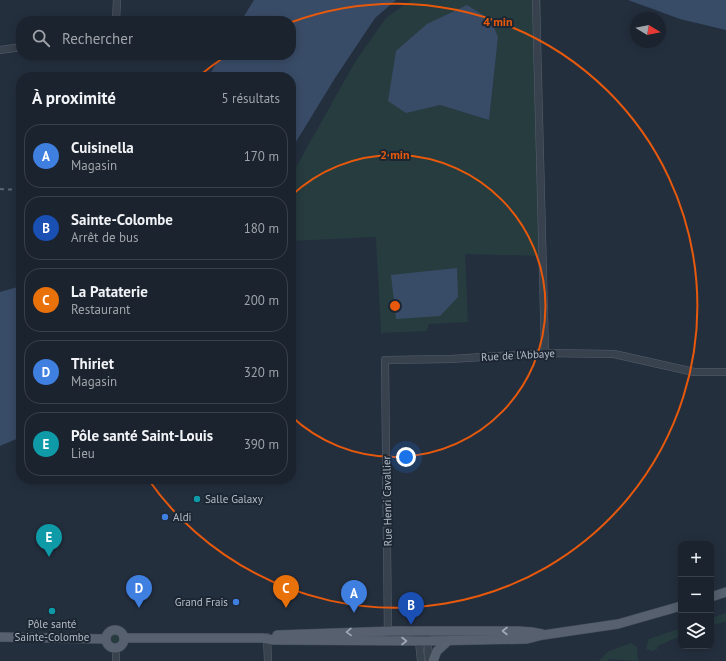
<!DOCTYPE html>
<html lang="fr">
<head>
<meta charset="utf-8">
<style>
  body { margin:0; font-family:"PT Sans",sans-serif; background:#282f3a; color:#f1f3f6 }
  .controls { position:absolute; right:12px; bottom:12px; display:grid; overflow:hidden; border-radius:8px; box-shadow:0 2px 10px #0003 }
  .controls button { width:36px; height:36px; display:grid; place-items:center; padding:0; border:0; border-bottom:1px solid #39404a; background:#1b232e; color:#f1f3f6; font:20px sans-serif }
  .compass { position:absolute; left:630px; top:12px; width:36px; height:36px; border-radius:50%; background:#1b232e; box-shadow:0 2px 10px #0003; rotate:100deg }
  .you { position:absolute; left:406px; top:457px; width:14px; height:14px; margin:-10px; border:3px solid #fff; border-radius:50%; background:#1a73e8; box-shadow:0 0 0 6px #1a73e833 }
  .badge { display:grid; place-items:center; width:26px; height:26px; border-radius:50%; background:#8ab4f8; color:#fff; font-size:13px; font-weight:700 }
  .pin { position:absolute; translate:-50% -33px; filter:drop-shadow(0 1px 2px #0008) }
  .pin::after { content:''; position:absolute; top:21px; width:14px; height:12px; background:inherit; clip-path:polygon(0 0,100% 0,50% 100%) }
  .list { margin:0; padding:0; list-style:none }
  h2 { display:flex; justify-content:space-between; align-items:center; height:52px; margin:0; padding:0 16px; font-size:17px }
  h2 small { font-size:13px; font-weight:400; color:#a0a4aa }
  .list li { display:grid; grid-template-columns:26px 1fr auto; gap:12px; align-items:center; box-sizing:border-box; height:64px; margin:0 8px 8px; padding:0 8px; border:1px solid #39404a; border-radius:16px }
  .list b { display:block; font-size:15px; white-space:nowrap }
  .list p { margin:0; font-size:13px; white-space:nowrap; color:#a0a4aa }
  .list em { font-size:13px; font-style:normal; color:#a0a4aa }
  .icon { flex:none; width:22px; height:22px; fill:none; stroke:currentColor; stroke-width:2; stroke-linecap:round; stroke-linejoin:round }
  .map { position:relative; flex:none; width:726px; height:661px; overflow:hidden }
  .search { position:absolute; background:#1b232e; box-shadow:0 2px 10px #0003; left:16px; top:16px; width:280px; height:44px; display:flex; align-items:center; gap:10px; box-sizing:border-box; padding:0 14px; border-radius:16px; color:#a0a4aa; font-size:15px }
  .panel { position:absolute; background:#1b232e; box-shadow:0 2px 10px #0003; left:16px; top:72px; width:280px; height:412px; border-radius:16px }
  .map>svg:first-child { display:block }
  .green { fill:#263c3f; fill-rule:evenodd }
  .water { fill:#394c67 }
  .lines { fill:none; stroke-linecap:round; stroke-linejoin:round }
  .minor-casing { stroke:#565f6c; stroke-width:8 }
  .major-casing { stroke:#414a57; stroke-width:10 }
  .minor { stroke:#38414e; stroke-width:7 }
  .major { stroke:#56606e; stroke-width:9 }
  .rail { stroke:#5a6575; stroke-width:2; stroke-dasharray:4 4; stroke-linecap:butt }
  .oneway { stroke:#a1aab7 }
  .ring { fill:none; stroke:#e8590c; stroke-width:2 }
  .culture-dot { fill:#0f9aa8; stroke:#1d2633; stroke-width:1.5 }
  .shop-dot { fill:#3f7fe0; stroke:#1d2633; stroke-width:1.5 }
  .labels { text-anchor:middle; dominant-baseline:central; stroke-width:4; stroke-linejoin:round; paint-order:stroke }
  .street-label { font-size:11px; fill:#b4bcc9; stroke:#1d2633 }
  .poi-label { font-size:11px; fill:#b4bcc9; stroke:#1d2633; text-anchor:start }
  .centre { fill:#e8590c; stroke:#1d2633; stroke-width:2 }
  .ring-label { font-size:12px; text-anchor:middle; font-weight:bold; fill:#e8590c; stroke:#1d2633; stroke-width:4; stroke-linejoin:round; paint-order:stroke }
</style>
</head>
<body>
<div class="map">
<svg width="726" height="661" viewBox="0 0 726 661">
  <rect width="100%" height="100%" fill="#242f3e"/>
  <g class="green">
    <path d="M411,0h130l1,256 -77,-2 3,68 -39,2 -2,7 -46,2 -5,-96 -85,4v-65l64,-114 31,-44zM498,37l-9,83 -49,-15z"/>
    <path d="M726,613v8l-15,5v-8z"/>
    <path d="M681,628v8l-23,10 -1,3 -5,2 -6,-2 3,-10z"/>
    <circle cx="115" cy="640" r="6"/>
    <path d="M631,643l6,4 1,14 -30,-2v2h-9l8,-9z"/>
  </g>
  <g class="water">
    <path d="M254,0h142l-21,18 -40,60 -44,72v-73h-83l13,-22h70v-34h-50z"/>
    <path d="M628,0h98v30l-46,-11z"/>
    <path d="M467,5l24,15 7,17 -9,83 -49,-15 -34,8 -18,-12 8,-50 31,-27z"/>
    <path d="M457,268l1,29 -18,19 -44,3 -5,-44z"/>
    <path d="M21,286v151l-21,9v-154z"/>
  </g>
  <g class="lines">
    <g class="minor-casing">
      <g id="minor">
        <path d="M536,0l9,353"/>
        <path d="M116,21l1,-21"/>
        <path d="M0,50l21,-3"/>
        <path d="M418,632l3,29"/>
        <path d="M427,632l2,29"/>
        <path d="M388,635l-3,-275 66,-1 94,-6 69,1 80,18h32"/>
        <path d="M267,637l1,24"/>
        <path d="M116,661v-13"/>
      </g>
    </g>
    <g class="major-casing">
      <g id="major">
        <path d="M711,597l15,-5"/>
        <circle cx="115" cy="639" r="9"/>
        <path d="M277,635l117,-4h124l14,1 10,2"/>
        <path d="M0,637l106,2"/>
        <path d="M124,638h138l12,2 154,1 99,-2 16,-4 75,-11 63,-18"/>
        <path d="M433,661l4,-10 11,-10"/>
      </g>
    </g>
    <use href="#minor" class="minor"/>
    <use href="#major" class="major"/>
    <g class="rail">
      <path d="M0,189l21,1"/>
      <path d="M16,279l5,-2"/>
    </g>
  </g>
  <defs><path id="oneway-chevron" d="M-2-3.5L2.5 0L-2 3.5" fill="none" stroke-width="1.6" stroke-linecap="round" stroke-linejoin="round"/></defs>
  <g class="oneway">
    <use href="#oneway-chevron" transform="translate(505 631) rotate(180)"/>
    <use href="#oneway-chevron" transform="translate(349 632) rotate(178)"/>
    <use href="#oneway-chevron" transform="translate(404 641)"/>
  </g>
  <g class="ring">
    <path d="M291 196A151 151 0 1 1 291 416"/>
    <path d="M199 76A302 302 0 0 1 226 56M292 22A302 302 0 1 1 148 479"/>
  </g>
  <g class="culture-dot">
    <circle cx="197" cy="499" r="4"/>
    <circle cx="52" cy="611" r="4"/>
  </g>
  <g class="shop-dot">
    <circle cx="165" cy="517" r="4"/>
    <circle cx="236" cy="602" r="4"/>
  </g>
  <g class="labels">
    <g class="street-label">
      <text transform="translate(518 355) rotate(-3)">Rue de l'Abbaye</text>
      <text transform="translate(387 501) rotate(-91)">Rue Henri Cavallier</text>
    </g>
    <g class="poi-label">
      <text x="205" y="499">Salle Galaxy</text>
      <text x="173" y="517">Aldi</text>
      <text x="228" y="602" text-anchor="end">Grand Frais</text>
      <text x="52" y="624" text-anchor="middle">Pôle santé<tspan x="52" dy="13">Sainte-Colombe</tspan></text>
    </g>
  </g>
  <circle cx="395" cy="306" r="6" class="centre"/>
  <g class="ring-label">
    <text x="498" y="26">4 min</text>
    <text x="395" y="159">2 min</text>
  </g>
</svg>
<div class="controls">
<button>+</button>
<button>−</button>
<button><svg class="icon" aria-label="layers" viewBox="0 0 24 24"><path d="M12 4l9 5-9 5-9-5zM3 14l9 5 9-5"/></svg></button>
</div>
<svg class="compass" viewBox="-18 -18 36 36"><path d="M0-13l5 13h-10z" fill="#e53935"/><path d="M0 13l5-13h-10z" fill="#a0a4aa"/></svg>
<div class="you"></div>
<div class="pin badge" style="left:354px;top:613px;background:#3f7fe0">A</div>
<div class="pin badge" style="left:411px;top:625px;background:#1a4fb4">B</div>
<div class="pin badge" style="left:286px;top:608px;background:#e8710a">C</div>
<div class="pin badge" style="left:139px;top:608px;background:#3f7fe0">D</div>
<div class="pin badge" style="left:49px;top:557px;background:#0f9aa8">E</div>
<div class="search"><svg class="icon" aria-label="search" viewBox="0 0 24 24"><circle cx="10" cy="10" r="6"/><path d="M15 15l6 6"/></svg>Rechercher</div>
<section class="panel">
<h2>À proximité<small>5 résultats</small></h2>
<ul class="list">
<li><span class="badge" style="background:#3f7fe0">A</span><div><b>Cuisinella</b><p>Magasin</p></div><em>170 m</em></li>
<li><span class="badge" style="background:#1a4fb4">B</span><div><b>Sainte-Colombe</b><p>Arrêt de bus</p></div><em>180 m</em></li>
<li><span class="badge" style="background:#e8710a">C</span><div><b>La Pataterie</b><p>Restaurant</p></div><em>200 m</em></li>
<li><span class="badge" style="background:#3f7fe0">D</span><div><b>Thiriet</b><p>Magasin</p></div><em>320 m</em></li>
<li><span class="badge" style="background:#0f9aa8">E</span><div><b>Pôle santé Saint-Louis</b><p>Lieu</p></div><em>390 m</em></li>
</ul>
</section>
</div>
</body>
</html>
